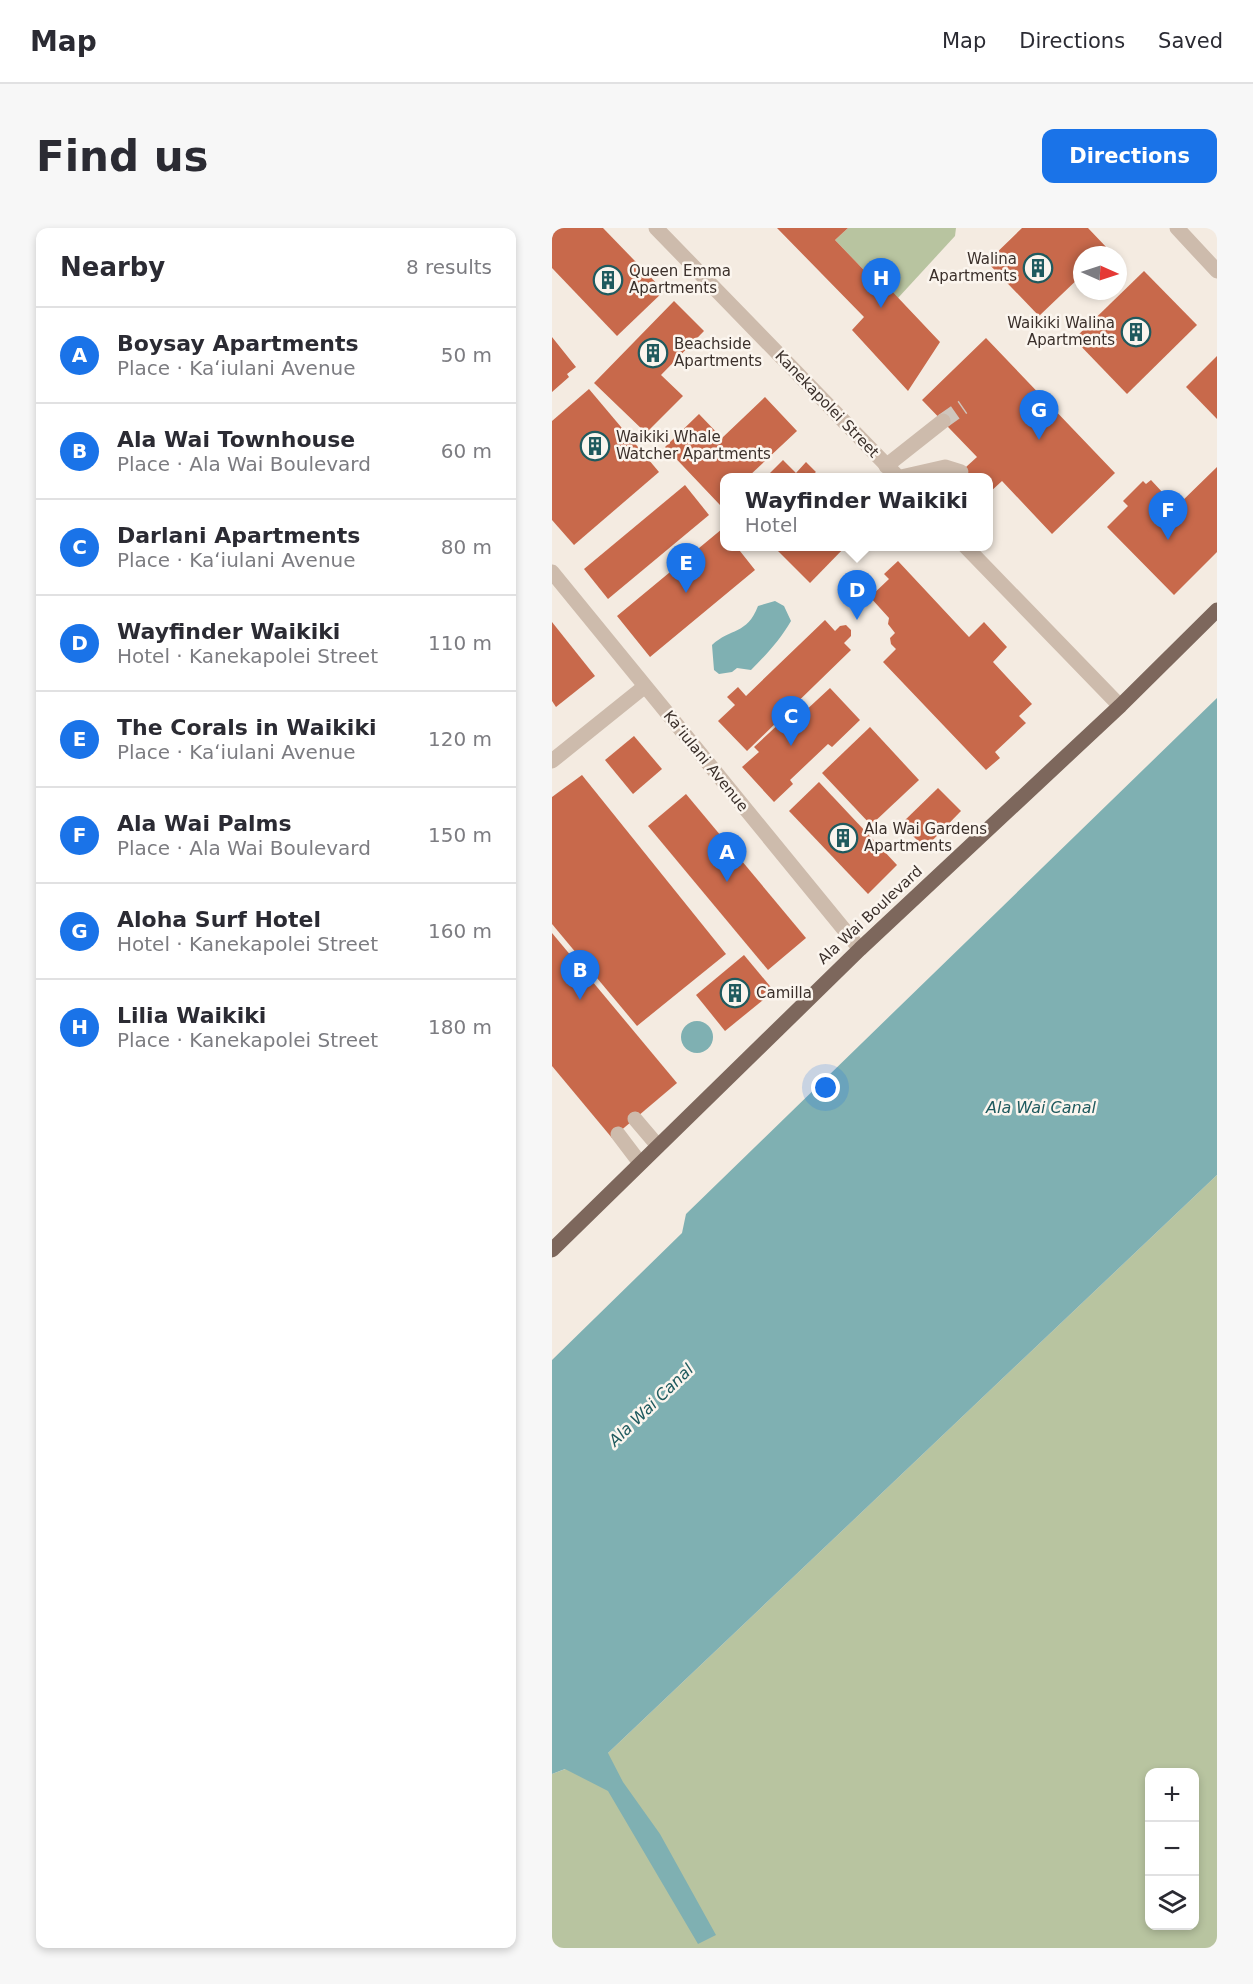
<!DOCTYPE html>
<html lang="en">
<head>
<meta charset="utf-8">
<style>
  body { margin:0; font-family:"DejaVu Sans",sans-serif; background:#f7f7f7; color:#2b2b33 }
  .controls { position:absolute; right:18px; bottom:18px; display:grid; overflow:hidden; border-radius:12px; box-shadow:0 3px 9px #0003 }
  .controls button { width:54px; height:54px; display:grid; place-items:center; padding:0; border:0; border-bottom:2px solid #e1e1e2; background:#fff; color:#2b2b33; font:30px sans-serif }
  .compass { position:absolute; left:521px; top:18px; width:54px; height:54px; border-radius:50%; background:#fff; box-shadow:0 3px 9px #0003; rotate:93deg }
  .you { position:absolute; left:274px; top:860px; width:21px; height:21px; margin:-15px; border:4px solid #fff; border-radius:50%; background:#1a73e8; box-shadow:0 0 0 9px #1a73e833 }
  .badge { display:grid; place-items:center; width:39px; height:39px; border-radius:50%; background:#1a73e8; color:#fff; font-size:20px; font-weight:700 }
  .pin { position:absolute; translate:-50% -50px; filter:drop-shadow(0 2px 3px #0008) }
  .pin::after { content:''; position:absolute; top:32px; width:21px; height:18px; background:inherit; clip-path:polygon(0 0,100% 0,50% 100%) }
  .popup { position:absolute; left:168px; top:245px; width:273px; height:78px; box-sizing:border-box; display:grid; place-content:center; border-radius:12px; background:#fff; filter:drop-shadow(0 2px 4px #0005); font-size:20px; white-space:nowrap; color:#7c7c81 }
  .popup b { font-size:22px; color:#2b2b33 }
  .popup::after { content:''; position:absolute; left:50%; top:100%; margin-left:-12px; border:12px solid transparent; border-top-color:#fff }
  .list { margin:0; padding:0; list-style:none }
  h2 { display:flex; justify-content:space-between; align-items:center; height:78px; margin:0; padding:0 24px; font-size:26px }
  h2 small { font-size:20px; font-weight:400; color:#7c7c81 }
  .list li { display:grid; grid-template-columns:39px 1fr auto; gap:18px; align-items:center; box-sizing:border-box; height:96px; padding:0 24px; border-top:2px solid #e1e1e2 }
  .list b { display:block; font-size:22px; white-space:nowrap }
  .list p { margin:0; font-size:20px; white-space:nowrap; color:#7c7c81 }
  .list em { font-size:20px; font-style:normal; color:#7c7c81 }
  .icon { flex:none; width:33px; height:33px; fill:none; stroke:currentColor; stroke-width:2; stroke-linecap:round; stroke-linejoin:round }
  .map { position:relative; flex:none; width:665px; height:1720px; overflow:hidden; border-radius:12px }
  header { display:flex; align-items:center; gap:36px; box-sizing:border-box; height:84px; padding:0 30px; background:#fff; border-bottom:2px solid #e1e1e2 }
  header strong { font-size:28px }
  nav { display:flex; gap:33px; margin-inline-start:auto; font-size:21px }
  .intro { display:flex; align-items:center; justify-content:space-between; box-sizing:border-box; height:144px; padding:0 36px }
  h1 { margin:0; font-size:42px }
  .button { padding:15px 27px; border-radius:12px; background:#1a73e8; color:#fff; font-size:21px; font-weight:700 }
  main { display:flex; gap:36px; padding:0 36px }
  aside { flex:1; background:#fff; border-radius:12px; box-shadow:0 3px 9px #0003 }
  .map>svg:first-child { display:block }
  .green { fill:#b8c4a0; fill-rule:evenodd }
  .water { fill:#7fb0b2 }
  .building { fill:#c8694b }
  .lines { fill:none; stroke-linecap:round; stroke-linejoin:round }
  .minor-tunnel { stroke:#cfc6bd; stroke-width:15; stroke-dasharray:15 8; stroke-linecap:butt }
  .minor { stroke:#cdbbac; stroke-width:15 }
  .major { stroke:#7d675c; stroke-width:15 }
  .labels { text-anchor:middle; dominant-baseline:central; stroke-width:5; stroke-linejoin:round; paint-order:stroke }
  .poi-label { font-size:15px; fill:#3b302b; stroke:#fbf5ee; text-anchor:start }
  .street-label { font-size:15px; fill:#3b302b; stroke:#fbf5ee }
  .water-label { font-size:16px; font-style:italic; fill:#1f5a5e; stroke:#fbf5ee }
</style>
</head>
<body>
<header>
<strong>Map</strong>
<nav><a>Map</a><a>Directions</a><a>Saved</a></nav>
</header>
<div class="intro"><h1>Find us</h1><a class="button">Directions</a></div>
<main>
<aside>
<h2>Nearby<small>8 results</small></h2>
<ul class="list">
<li><span class="badge">A</span><div><b>Boysay Apartments</b><p>Place · Kaʻiulani Avenue</p></div><em>50 m</em></li>
<li><span class="badge">B</span><div><b>Ala Wai Townhouse</b><p>Place · Ala Wai Boulevard</p></div><em>60 m</em></li>
<li><span class="badge">C</span><div><b>Darlani Apartments</b><p>Place · Kaʻiulani Avenue</p></div><em>80 m</em></li>
<li><span class="badge">D</span><div><b>Wayfinder Waikiki</b><p>Hotel · Kanekapolei Street</p></div><em>110 m</em></li>
<li><span class="badge">E</span><div><b>The Corals in Waikiki</b><p>Place · Kaʻiulani Avenue</p></div><em>120 m</em></li>
<li><span class="badge">F</span><div><b>Ala Wai Palms</b><p>Place · Ala Wai Boulevard</p></div><em>150 m</em></li>
<li><span class="badge">G</span><div><b>Aloha Surf Hotel</b><p>Hotel · Kanekapolei Street</p></div><em>160 m</em></li>
<li><span class="badge">H</span><div><b>Lilia Waikiki</b><p>Place · Kanekapolei Street</p></div><em>180 m</em></li>
</ul>
</aside>
<div class="map">
<svg width="665" height="1720" viewBox="0 0 665 1720">
  <rect width="100%" height="100%" fill="#f4ebe1"/>
  <g class="green">
    <path d="M296,0h108l-1,8 -57,62 -15,-8 -48,-50z"/>
    <path d="M665,947v773h-665v-174l56,-21zM598,1544h44v154h-44z"/>
  </g>
  <g class="water">
    <path d="M223,373l9,5 7,15c-11,19 -25,34 -40,49l-14,-2 -5,4 -13,2 -5,-4 -2,-25c18,-17 35,-10 46,-39z"/>
    <path d="M665,470v477l-609,578 15,29 37,52 56,101 -18,9 -90,-153 -43,-22 -13,5v-414l130,-127 4,-19z"/>
    <circle cx="145" cy="809" r="16"/>
  </g>
  <g class="building">
    <path d="M0,0h51l61,63 -47,45 -65,-68z"/>
    <path d="M225,0h71l-13,12 48,50 4,-4 53,56 -32,49 -56,-61 12,-13z"/>
    <path d="M470,0h66l20,21 -6,6h-20v20l-43,41 -52,-54z"/>
    <path d="M592,43l53,54 -70,69 -53,-55z"/>
    <path d="M122,73l30,30 -43,44 22,21 -37,37 -52,-50z"/>
    <path d="M0,109l24,30 -9,7 2,3 -17,15z"/>
    <path d="M434,110l129,135 -63,61 -50,-53 -13,12v-16h-34l22,-20 -55,-57z"/>
    <path d="M665,128v63l-31,-32z"/>
    <path d="M37,161l70,83 -85,73 -22,-25v-99z"/>
    <path d="M213,169l32,34 -49,46h-23v23l-5,5 -55,-58 34,-33 23,24z"/>
    <path d="M231,232l13,13 10,-11 10,10 -6,5h-44z"/>
    <path d="M665,239v85l-43,43 -67,-68 21,-21 -5,-5 20,-20 3,3 5,-4 25,27z"/>
    <path d="M133,257l24,30 -101,84 -24,-30z"/>
    <path d="M170,301l3,4v13h11l19,24 -105,87 -33,-41z"/>
    <path d="M221,318h73l-36,37z"/>
    <path d="M346,333l71,76 15,-15 23,25 -14,15 39,42 -13,12 7,7 -31,29 5,6 -14,12 -103,-108 13,-13 -5,-5 -1,-6 5,-5 -7,-9 1,-6 -19,-21 19,-18 -5,-5z"/>
    <path d="M273,392l10,11 5,-5 6,-1 5,5v6l-7,7 7,7 -104,101 -29,-30 17,-16 -8,-8 11,-10 8,9z"/>
    <path d="M0,394l43,54 -39,31 -4,-6z"/>
    <path d="M278,460l30,32 -28,27 -4,-3 -38,36 3,4 -19,18 -32,-35 17,-15 -5,-5 43,-40 6,6z"/>
    <path d="M318,499l49,53 -48,45 -49,-52z"/>
    <path d="M82,508l28,33 -29,25 -28,-34z"/>
    <path d="M30,547l144,179 -89,72 -85,-102v-127z"/>
    <path d="M267,554l78,83 -29,29 -79,-83z"/>
    <path d="M386,560l23,23 -36,37 -24,-24z"/>
    <path d="M134,566l120,144 -38,32 -120,-144z"/>
    <path d="M0,705l125,150 -65,55 -60,-72z"/>
    <path d="M192,727l30,36 -49,40 -29,-36z"/>
  </g>
  <g class="lines">
    <path class="minor-tunnel" d="M391,193l20,-14"/>
    <g class="minor">
      <path d="M104,0l242,249"/>
      <path d="M625,0l40,43"/>
      <path d="M334,238l57,-45"/>
      <path d="M349,249l44,-10 16,5"/>
      <path d="M413,318l155,160"/>
      <path d="M0,344l308,377"/>
      <path d="M0,533l92,-74"/>
      <path d="M83,891l23,27"/>
      <path d="M66,906l22,29"/>
    </g>
    <path class="major" d="M0,1022l308,-301 260,-243 97,-96"/>
  </g>
  <defs>
    <g id="building-ring" transform="scale(1.5)"><circle r="9.5" fill="#fbf5ee" stroke="#1f5a5e" stroke-width="1.5"/><path d="M-4-6H4V6H1V3H-1V6H-4ZM-2.5-4.3h1.7v1.8h-1.7ZM.8-4.3h1.7v1.8H.8ZM-2.5-1h1.7V.8h-1.7ZM.8-1h1.7V.8H.8Z" fill="#1f5a5e"/></g>
  </defs>
  <g fill-rule="evenodd">
    <use href="#building-ring" x="486" y="40"/>
    <use href="#building-ring" x="56" y="52"/>
    <use href="#building-ring" x="584" y="104"/>
    <use href="#building-ring" x="101" y="125"/>
    <use href="#building-ring" x="43" y="218"/>
    <use href="#building-ring" x="291" y="610"/>
    <use href="#building-ring" x="183" y="765"/>
  </g>
  <g class="labels">
    <g class="poi-label">
      <text x="465" y="31" text-anchor="end">Walina<tspan x="465" dy="17">Apartments</tspan></text>
      <text x="77" y="43">Queen Emma<tspan x="77" dy="17">Apartments</tspan></text>
      <text x="563" y="95" text-anchor="end">Waikiki Walina<tspan x="563" dy="17">Apartments</tspan></text>
      <text x="122" y="116">Beachside<tspan x="122" dy="17">Apartments</tspan></text>
      <text x="64" y="209">Waikiki Whale<tspan x="64" dy="17">Watcher Apartments</tspan></text>
      <text x="312" y="601">Ala Wai Gardens<tspan x="312" dy="17">Apartments</tspan></text>
      <text x="204" y="765">Camilla</text>
    </g>
    <g class="street-label">
      <text transform="translate(275 176) rotate(46)">Kanekapolei Street</text>
      <text transform="translate(154 533) rotate(51)">Kaʻiulani Avenue</text>
      <text transform="translate(318 687) rotate(-43)">Ala Wai Boulevard</text>
    </g>
    <g class="water-label">
      <text x="489" y="879">Ala Wai Canal</text>
      <text transform="translate(99 1177) rotate(-44)">Ala Wai Canal</text>
    </g>
  </g>
</svg>
<div class="controls">
<button>+</button>
<button>−</button>
<button><svg class="icon" aria-label="layers" viewBox="0 0 24 24"><path d="M12 4l9 5-9 5-9-5zM3 14l9 5 9-5"/></svg></button>
</div>
<svg class="compass" viewBox="-18 -18 36 36"><path d="M0-13l5 13h-10z" fill="#e53935"/><path d="M0 13l5-13h-10z" fill="#7c7c81"/></svg>
<div class="you"></div>
<div class="pin badge" style="left:175px;top:654px">A</div>
<div class="pin badge" style="left:28px;top:772px">B</div>
<div class="pin badge" style="left:239px;top:518px">C</div>
<div class="pin badge" style="left:305px;top:392px">D</div>
<div class="popup"><b>Wayfinder Waikiki</b>Hotel</div>
<div class="pin badge" style="left:134px;top:365px">E</div>
<div class="pin badge" style="left:616px;top:312px">F</div>
<div class="pin badge" style="left:487px;top:212px">G</div>
<div class="pin badge" style="left:329px;top:80px">H</div>
</div>
</main>
</body>
</html>
